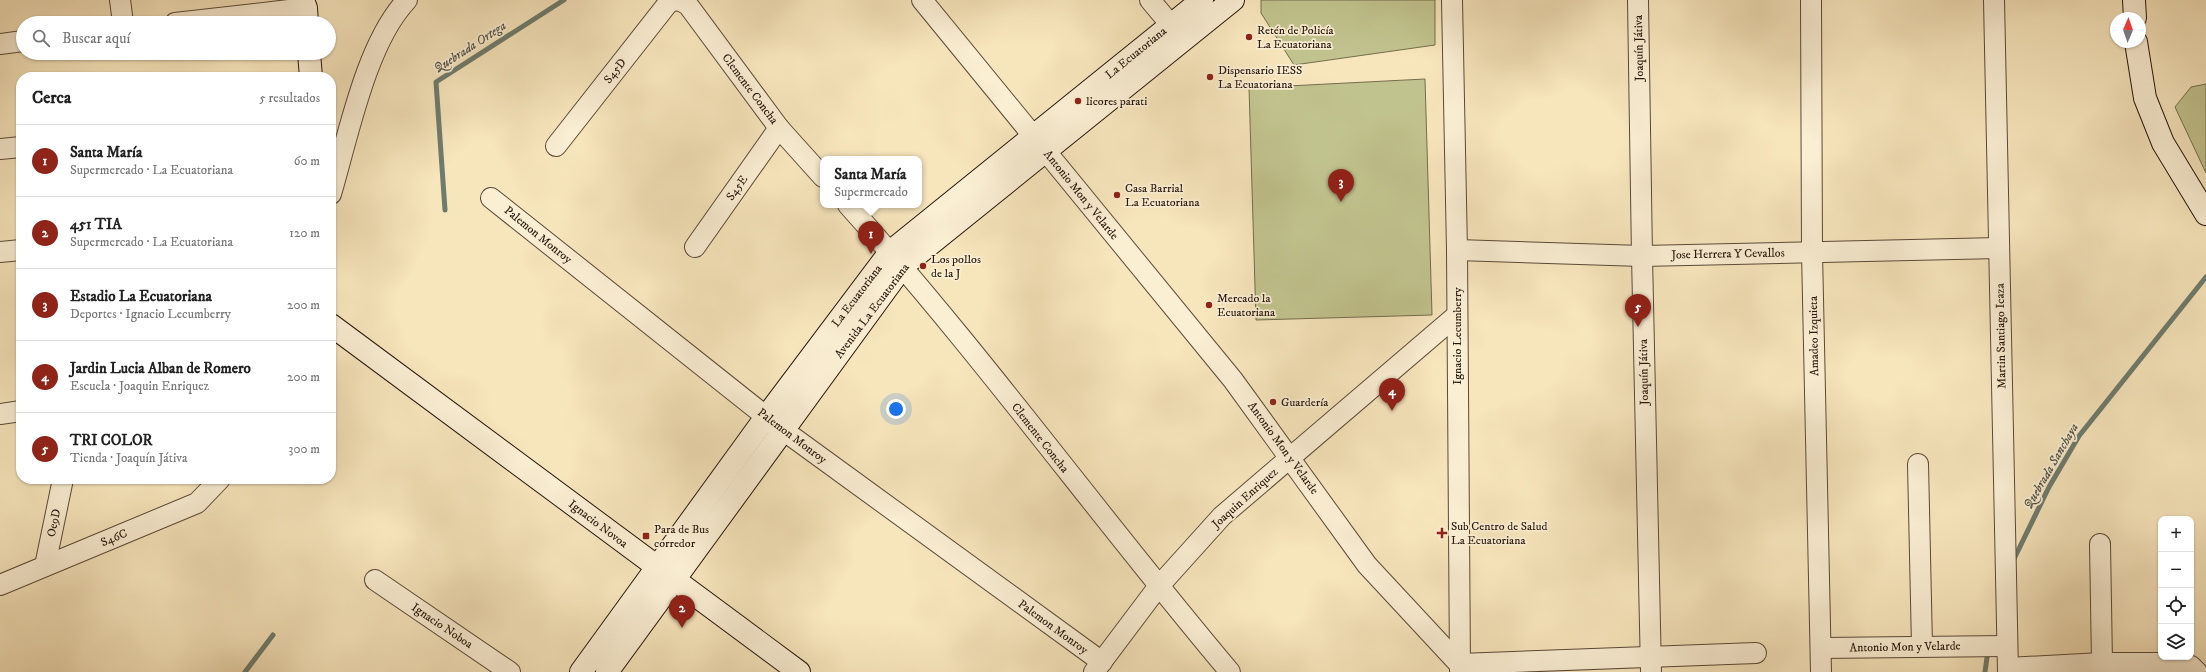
<!DOCTYPE html>
<html lang="es">
<head>
<meta charset="utf-8">
<style>
  body { margin:0; font-family:"IM FELL DW Pica",serif; background:#f6f6f6; color:#222 }
  .controls { position:absolute; right:12px; bottom:12px; display:grid; overflow:hidden; border-radius:8px; box-shadow:0 1px 3px #0004 }
  .controls button { width:36px; height:36px; display:grid; place-items:center; padding:0; border:0; border-bottom:1px solid #e0e0e0; background:#fff; color:#222; font:20px sans-serif }
  .compass { position:absolute; left:2110px; top:12px; width:36px; height:36px; border-radius:50%; background:#fff; box-shadow:0 1px 3px #0004; rotate:2deg }
  .you { position:absolute; left:896px; top:409px; width:14px; height:14px; margin:-10px; border:3px solid #fff; border-radius:50%; background:#1a73e8; box-shadow:0 0 0 6px #1a73e833 }
  .badge { display:grid; place-items:center; width:26px; height:26px; border-radius:50%; background:#8f2418; color:#fff; font-size:13px; font-weight:700 }
  .pin { position:absolute; translate:-50% -33px; filter:drop-shadow(0 1px 2px #0008) }
  .pin::after { content:''; position:absolute; top:21px; width:14px; height:12px; background:inherit; clip-path:polygon(0 0,100% 0,50% 100%) }
  .popup { position:absolute; left:820px; top:156px; width:102px; height:52px; box-sizing:border-box; display:grid; place-content:center; border-radius:8px; background:#fff; filter:drop-shadow(0 1px 3px #0005); font-size:13px; white-space:nowrap; color:#767676 }
  .popup b { font-size:15px; color:#222 }
  .popup::after { content:''; position:absolute; left:50%; top:100%; margin-left:-8px; border:8px solid transparent; border-top-color:#fff }
  .list { margin:0; padding:0; list-style:none }
  h2 { display:flex; justify-content:space-between; align-items:center; height:52px; margin:0; padding:0 16px; font-size:17px }
  h2 small { font-size:13px; font-weight:400; color:#767676 }
  .list li { display:grid; grid-template-columns:26px 1fr auto; gap:12px; align-items:center; box-sizing:border-box; height:72px; padding:0 16px; border-top:1px solid #e0e0e0 }
  .list b { display:block; font-size:15px; white-space:nowrap }
  .list p { margin:0; font-size:13px; white-space:nowrap; color:#767676 }
  .list em { font-size:13px; font-style:normal; color:#767676 }
  .icon { flex:none; width:22px; height:22px; fill:none; stroke:currentColor; stroke-width:2; stroke-linecap:round; stroke-linejoin:round }
  .map { position:relative; flex:none; width:2206px; height:672px; overflow:hidden }
  .search { position:absolute; background:#fff; box-shadow:0 1px 3px #0004; left:16px; top:16px; width:320px; height:44px; display:flex; align-items:center; gap:10px; box-sizing:border-box; padding:0 14px; border-radius:22px; color:#767676; font-size:15px }
  .panel { position:absolute; background:#fff; box-shadow:0 1px 3px #0004; left:16px; top:72px; width:320px; height:412px; border-radius:16px }
  .map>svg:first-child { display:block }
  .green { fill:#c1c38e; stroke:#746d4d }
  .lines { fill:none; stroke-linecap:round; stroke-linejoin:round }
  .stream { stroke:#6e7c6e; stroke-width:5 }
  .street-casing { stroke:#5b4a38; stroke-width:22 }
  .secondary-casing { stroke:#27170c; stroke-width:24 }
  .street { stroke:#faeed3; stroke-width:20 }
  .secondary { stroke:#faeed3; stroke-width:22 }
  .poi-dot { fill:#8f2418; stroke:#faeed3; stroke-width:1.5 }
  .labels { text-anchor:middle; dominant-baseline:central; stroke-width:3.5; stroke-linejoin:round; paint-order:stroke }
  .poi-label { font-size:12px; fill:#27170c; stroke:#faeed3; text-anchor:start }
  .street-label { font-size:12px; fill:#27170c; stroke:#faeed3 }
  .water-label { font-size:13px; font-style:italic; fill:#505245; stroke:#faeed3 }
</style>
</head>
<body>
<div class="map">
<svg width="2206" height="672" viewBox="0 0 2206 672">
  <rect width="100%" height="100%" fill="#f7e5bc"/>
  <filter id="stains"><feTurbulence type="fractalNoise" baseFrequency=".005" numOctaves="4"/><feColorMatrix values="0 0 0 0 .2 0 0 0 0 .09 0 0 0 0 .02 0 0 0 .5 -.17"/></filter>
  <radialGradient id="worn" r=".72"><stop offset=".6" stop-color="#630" stop-opacity="0"/><stop offset="1" stop-color="#630" stop-opacity=".3"/></radialGradient>
  <g class="green">
    <path d="M1261,0h174v45l-141,20 -33,-52z"/>
    <path d="M1425,79l7,236 -176,5 -7,-232z"/>
    <path d="M2206,84v89l-31,-66 16,-20z"/>
  </g>
  <g class="lines">
    <g class="stream">
      <path d="M445,210l-9,-128 128,-82"/>
      <path d="M2013,561l36,-74 30,-51 127,-159"/>
      <path d="M245,672l28,-37"/>
      <path d="M1985,672l3,-22"/>
    </g>
    <g class="street-casing">
      <g id="street">
        <path d="M120,0l3,23"/>
        <path d="M679,0l9,5 91,123 44,49"/>
        <path d="M922,0l311,380 134,185 92,99 297,-11"/>
        <path d="M1150,0l21,25"/>
        <path d="M1452,0l5,250 3,420"/>
        <path d="M1638,0l4,256 9,416"/>
        <path d="M1811,0l1,252 9,420"/>
        <path d="M1994,0l14,672"/>
        <path d="M175,23l131,-15"/>
        <path d="M0,44l23,-3"/>
        <path d="M556,146l113,-144 8,-2"/>
        <path d="M0,149l21,-2"/>
        <path d="M331,194c17,-57 35,-151 76,-194"/>
        <path d="M491,198l292,232 319,232"/>
        <path d="M848,205c134,149 252,313 382,467"/>
        <path d="M695,247l84,-119"/>
        <path d="M1457,250l185,6 357,-8"/>
        <path d="M0,252l21,-2"/>
        <path d="M0,414l21,-3"/>
        <path d="M1918,464l4,182"/>
        <path d="M2100,544l2,119"/>
        <path d="M45,566l18,-87"/>
        <path d="M375,580l135,92"/>
        <path d="M0,585l197,-82 23,-24"/>
        <path d="M1821,648l186,-2"/>
        <path d="M2008,668l94,-5h68l21,3 6,6"/>
        <path d="M1094,672l64,-85 64,-71 235,-201"/>
      </g>
    </g>
    <g class="secondary-casing">
      <g id="secondary">
        <path d="M303,0l3,8 1,15"/>
        <path d="M2134,0l1,18"/>
        <path d="M2136,42l9,56 18,45 43,71"/>
        <path d="M309,53l2,24"/>
        <path d="M331,325l468,347"/>
        <path d="M581,672l185,-255 124,-165 312,-252"/>
        <path d="M607,672l296,-406 330,-266"/>
      </g>
    </g>
    <use href="#street" class="street"/>
    <use href="#secondary" class="secondary"/>
  </g>
  <g class="poi-dot">
    <circle cx="1249" cy="37" r="4"/>
    <circle cx="1210" cy="77" r="4"/>
    <circle cx="1078" cy="101" r="4"/>
    <circle cx="1117" cy="195" r="4"/>
    <circle cx="923" cy="266" r="4"/>
    <circle cx="1209" cy="305" r="4"/>
    <circle cx="1273" cy="402" r="4"/>
    <path d="M1440 527h4v4h4v4h-4v4h-4v-4h-4v-4h4z"/>
    <rect x="642" y="532" width="8" height="8" rx="2"/>
  </g>
  <g class="labels">
    <g class="poi-label">
      <text x="1257" y="30">Retén de Policía<tspan x="1257" dy="14">La Ecuatoriana</tspan></text>
      <text x="1218" y="70">Dispensario IESS<tspan x="1218" dy="14">La Ecuatoriana</tspan></text>
      <text x="1086" y="101">licores parati</text>
      <text x="1125" y="188">Casa Barrial<tspan x="1125" dy="14">La Ecuatoriana</tspan></text>
      <text x="931" y="259">Los pollos<tspan x="931" dy="14">de la J</tspan></text>
      <text x="1217" y="298">Mercado la<tspan x="1217" dy="14">Ecuatoriana</tspan></text>
      <text x="1281" y="402">Guardería</text>
      <text x="1451" y="526">Sub Centro de Salud<tspan x="1451" dy="14">La Ecuatoriana</tspan></text>
      <text x="654" y="529">Para de Bus<tspan x="654" dy="14">corredor</tspan></text>
    </g>
    <g class="street-label">
      <text transform="translate(1639 48) rotate(-91)">Joaquín Játiva</text>
      <text transform="translate(1136 53) rotate(-39)">La Ecuatoriana</text>
      <text transform="translate(615 71) rotate(-52)">S45D</text>
      <text transform="translate(750 89) rotate(53)">Clemente Concha</text>
      <text transform="translate(737 188) rotate(-55)">S45E</text>
      <text transform="translate(1081 195) rotate(51)">Antonio Mon y Velarde</text>
      <text transform="translate(538 235) rotate(39)">Palemon Monroy</text>
      <text transform="translate(1728 254) rotate(-1)">Jose Herrera Y Cevallos</text>
      <text transform="translate(857 296) rotate(-53)">La Ecuatoriana</text>
      <text transform="translate(872 311) rotate(-53)">Avenida La Ecuatoriana</text>
      <text transform="translate(1457 336) rotate(-90)">Ignacio Lecumberry</text>
      <text transform="translate(1814 336) rotate(-91)">Amadeo Izquieta</text>
      <text transform="translate(2001 336) rotate(-91)">Martin Santiago Icaza</text>
      <text transform="translate(1644 372) rotate(-91)">Joaquín Játiva</text>
      <text transform="translate(792 436) rotate(37)">Palemon Monroy</text>
      <text transform="translate(1040 438) rotate(52)">Clemente Concha</text>
      <text transform="translate(1283 448) rotate(54)">Antonio Mon y Velarde</text>
      <text transform="translate(1245 498) rotate(-42)">Joaquin Enriquez</text>
      <text transform="translate(54 523) rotate(-78)">Oe9D</text>
      <text transform="translate(598 524) rotate(37)">Ignacio Novoa</text>
      <text transform="translate(114 538) rotate(-23)">S46C</text>
      <text transform="translate(442 626) rotate(34)">Ignacio Noboa</text>
      <text transform="translate(1053 627) rotate(36)">Palemon Monroy</text>
      <text transform="translate(1905 647) rotate(-1)">Antonio Mon y Velarde</text>
    </g>
    <g class="water-label">
      <text transform="translate(470 47) rotate(-33)">Quebrada Ortega</text>
      <text transform="translate(2051 466) rotate(-60)">Quebrada Sanchaya</text>
    </g>
  </g>
  <rect width="100%" height="100%" filter="url(#stains)"/>
  <rect width="100%" height="100%" fill="url(#worn)"/>
</svg>
<div class="controls">
<button>+</button>
<button>−</button>
<button><svg class="icon" aria-label="locate" viewBox="0 0 24 24"><circle cx="12" cy="12" r="6"/><path d="M12 2v4M12 18v4M2 12h4M18 12h4"/></svg></button>
<button><svg class="icon" aria-label="layers" viewBox="0 0 24 24"><path d="M12 4l9 5-9 5-9-5zM3 14l9 5 9-5"/></svg></button>
</div>
<svg class="compass" viewBox="-18 -18 36 36"><path d="M0-13l5 13h-10z" fill="#e53935"/><path d="M0 13l5-13h-10z" fill="#767676"/></svg>
<div class="you"></div>
<div class="pin badge" style="left:871px;top:254px">1</div>
<div class="popup"><b>Santa María</b>Supermercado</div>
<div class="pin badge" style="left:682px;top:628px">2</div>
<div class="pin badge" style="left:1341px;top:202px">3</div>
<div class="pin badge" style="left:1392px;top:411px">4</div>
<div class="pin badge" style="left:1638px;top:327px">5</div>
<div class="search"><svg class="icon" aria-label="search" viewBox="0 0 24 24"><circle cx="10" cy="10" r="6"/><path d="M15 15l6 6"/></svg>Buscar aquí</div>
<section class="panel">
<h2>Cerca<small>5 resultados</small></h2>
<ul class="list">
<li><span class="badge">1</span><div><b>Santa María</b><p>Supermercado · La Ecuatoriana</p></div><em>60 m</em></li>
<li><span class="badge">2</span><div><b>451 TIA</b><p>Supermercado · La Ecuatoriana</p></div><em>120 m</em></li>
<li><span class="badge">3</span><div><b>Estadio La Ecuatoriana</b><p>Deportes · Ignacio Lecumberry</p></div><em>200 m</em></li>
<li><span class="badge">4</span><div><b>Jardin Lucia Alban de Romero</b><p>Escuela · Joaquin Enriquez</p></div><em>200 m</em></li>
<li><span class="badge">5</span><div><b>TRI COLOR</b><p>Tienda · Joaquín Játiva</p></div><em>300 m</em></li>
</ul>
</section>
</div>
</body>
</html>
